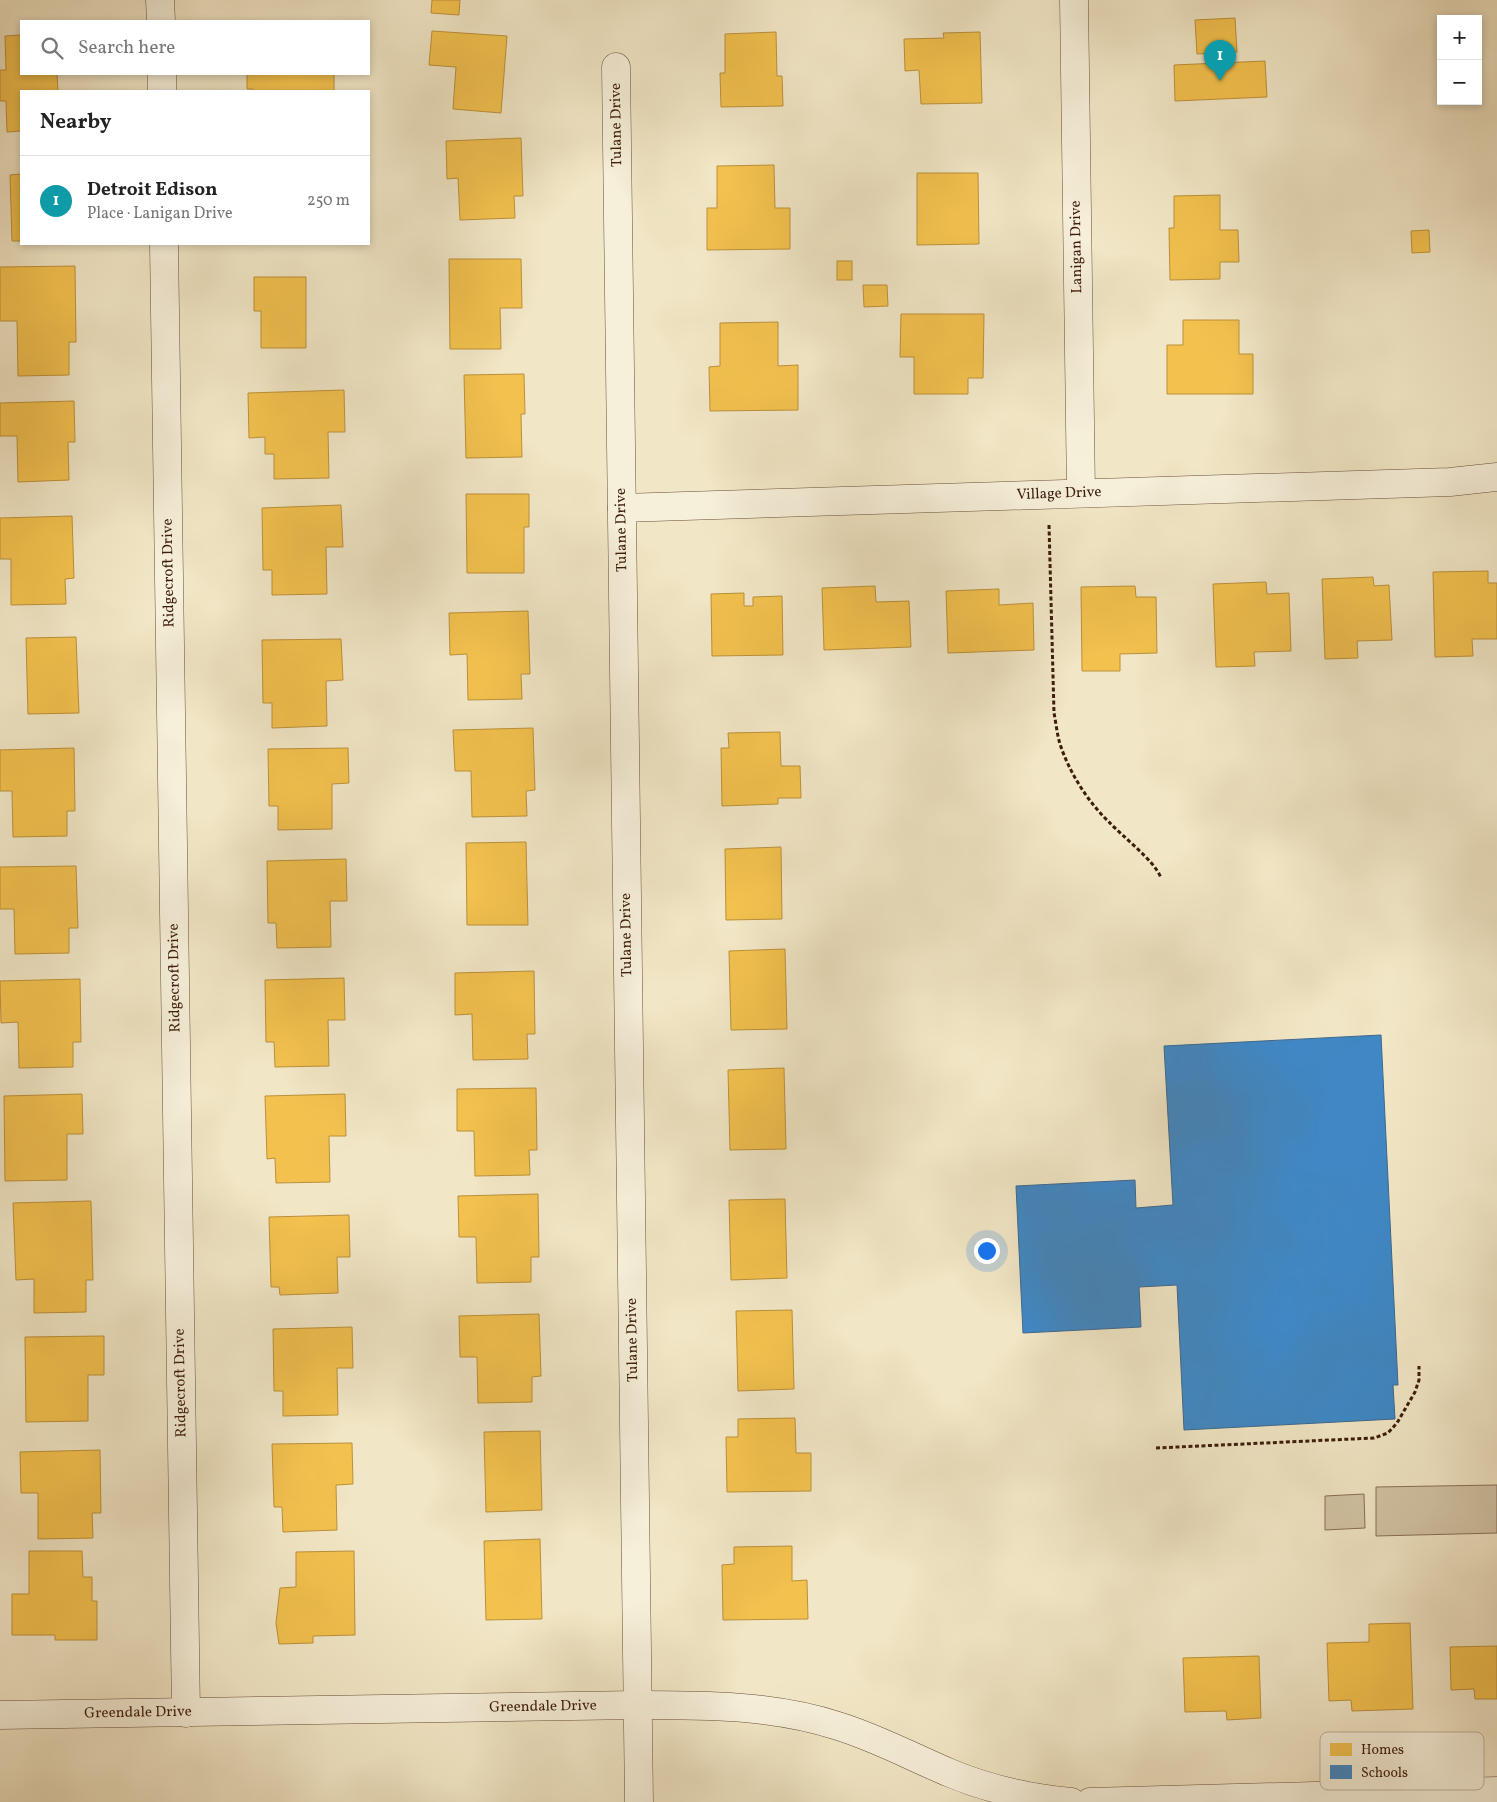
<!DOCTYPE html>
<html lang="en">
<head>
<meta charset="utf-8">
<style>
  body { margin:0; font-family:Vollkorn,serif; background:#f2f2f2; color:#222 }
  .controls { position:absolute; right:15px; top:15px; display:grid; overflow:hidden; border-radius:0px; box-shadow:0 2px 8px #0003 }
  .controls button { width:45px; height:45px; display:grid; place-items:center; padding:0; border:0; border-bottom:1px solid #e0e0e0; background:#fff; color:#222; font:25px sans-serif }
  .you { position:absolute; left:986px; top:1250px; width:18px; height:18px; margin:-12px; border:4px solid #fff; border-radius:50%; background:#1a73e8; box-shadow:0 0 0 8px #1a73e833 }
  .badge { display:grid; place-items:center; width:32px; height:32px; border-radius:50%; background:#0b8043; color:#fff; font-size:16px; font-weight:700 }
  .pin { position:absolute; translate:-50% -41px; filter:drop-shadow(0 1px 2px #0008) }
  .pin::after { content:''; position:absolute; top:26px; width:18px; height:15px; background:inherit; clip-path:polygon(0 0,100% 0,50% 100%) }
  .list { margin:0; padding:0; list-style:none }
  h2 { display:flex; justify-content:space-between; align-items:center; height:65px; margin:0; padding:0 20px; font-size:21px }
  h2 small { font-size:16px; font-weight:400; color:#767676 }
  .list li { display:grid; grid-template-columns:32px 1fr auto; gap:15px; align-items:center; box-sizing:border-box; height:90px; padding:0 20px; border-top:1px solid #e0e0e0 }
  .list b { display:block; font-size:19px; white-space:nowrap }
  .list p { margin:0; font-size:16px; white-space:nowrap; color:#767676 }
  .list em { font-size:16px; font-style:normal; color:#767676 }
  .icon { flex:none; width:28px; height:28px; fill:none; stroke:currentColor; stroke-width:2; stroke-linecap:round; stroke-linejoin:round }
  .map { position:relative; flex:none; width:1497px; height:1802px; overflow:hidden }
  .search { position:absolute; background:#fff; box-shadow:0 2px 8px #0003; left:20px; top:20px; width:350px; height:55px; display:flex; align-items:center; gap:12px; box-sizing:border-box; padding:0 18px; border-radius:0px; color:#767676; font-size:19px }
  .panel { position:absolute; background:#fff; box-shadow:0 2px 8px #0003; left:20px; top:90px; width:350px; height:155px; border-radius:0px }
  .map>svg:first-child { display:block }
  .green { fill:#d2c4a5; stroke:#887058 }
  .homes { fill:#f2c14e; stroke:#bc903a }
  .schools { fill:#3f88c5; stroke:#3e688d }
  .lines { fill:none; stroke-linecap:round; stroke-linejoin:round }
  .minor-casing { stroke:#6a4f39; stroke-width:29 }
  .path { stroke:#3d1d0a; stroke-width:3; stroke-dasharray:4 2.5; stroke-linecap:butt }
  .minor { stroke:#f6efd9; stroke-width:28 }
  .labels { text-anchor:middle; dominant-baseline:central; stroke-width:5; stroke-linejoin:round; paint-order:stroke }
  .street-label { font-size:15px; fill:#3d1d0a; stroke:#f6efd9 }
  .key { fill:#f6efd9; stroke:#beb09b; stroke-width:1 }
  .key-label { font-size:14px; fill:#3d1d0a }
</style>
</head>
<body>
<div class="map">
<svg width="1497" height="1802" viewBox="0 0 1497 1802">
  <rect width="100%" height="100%" fill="#f1e6c5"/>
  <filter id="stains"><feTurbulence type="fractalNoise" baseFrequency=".004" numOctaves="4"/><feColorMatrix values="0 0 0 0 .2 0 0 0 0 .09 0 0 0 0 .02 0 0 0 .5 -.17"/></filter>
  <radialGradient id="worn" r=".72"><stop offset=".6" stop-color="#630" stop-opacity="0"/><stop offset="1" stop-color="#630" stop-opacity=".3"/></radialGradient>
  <g class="green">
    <path d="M1497,1485v48l-121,3v-49z"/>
    <path d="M1364,1494l1,34 -40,2v-34z"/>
  </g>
  <g class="homes">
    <path d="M432,0h28l-1,15 -28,-2z"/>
    <path d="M1235,18l2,34 -40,2 -2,-34z"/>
    <path d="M432,31l75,5 -6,77 -48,-4 3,-42 -27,-2z"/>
    <path d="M776,32l1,44h5l1,30 -62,1 -1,-34h5v-39z"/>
    <path d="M980,32l2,71 -61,1 -2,-34 -14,1 -1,-32 40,-1 -1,-5z"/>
    <path d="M21,35v39h36l1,17h-37v40l-14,1 -1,-31h-6v-31h6l-1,-34z"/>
    <path d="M1265,61l2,36 -92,4 -1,-36z"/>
    <path d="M247,74h87v17h-81v-2h-6z"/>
    <path d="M521,138l2,58h-9l1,22 -55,2 -2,-42 -11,1 -1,-38z"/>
    <path d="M774,165l1,43h15v41l-83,1v-42h10v-42z"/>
    <path d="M917,173h61l1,71 -62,1z"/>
    <path d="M21,174v67h-9l-2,-66z"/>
    <path d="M1220,195v35h18l1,32h-19v17l-50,1 -1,-52h5v-32z"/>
    <path d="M1429,230l1,22 -18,1 -1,-22z"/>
    <path d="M449,259h72l1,49h-22l1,41h-51z"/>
    <rect x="837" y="261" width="15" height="19"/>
    <path d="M75,266l1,76h-7v33l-51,1 -1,-55h-17v-54z"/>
    <path d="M254,277h52v71h-45v-37h-7z"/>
    <path d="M863,285h24l1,21 -24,1z"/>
    <path d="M901,314h83l-1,64h-15v16h-54v-37h-14z"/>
    <path d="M1183,320h56v34h14v40h-86v-49h16z"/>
    <path d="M778,322v44l20,-1v45l-88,1 -1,-44 11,-1v-43z"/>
    <path d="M524,374l1,40h-4l1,43 -56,1 -2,-83z"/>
    <path d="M344,390l1,42h-17l1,46 -55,1v-25h-9v-17l-16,1 -1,-45z"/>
    <path d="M74,401l1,41h-7l1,38 -51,2 -1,-46h-17v-33z"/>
    <path d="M466,494h63v33h-5v46h-57z"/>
    <path d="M341,505l2,42h-17l1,47 -55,1v-25h-9l-1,-62z"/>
    <path d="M72,516l2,62 -9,1 1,25 -55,1v-46h-11v-41z"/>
    <path d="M1488,571v12h9v56h-25l1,17 -38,1 -2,-85z"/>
    <path d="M1373,577l1,9 15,-1 3,55 -35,1 1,17 -33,1 -3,-80z"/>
    <path d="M1266,582l1,12 22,-1 2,58 -37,1 1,14 -39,1 -3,-83z"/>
    <path d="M875,586l1,16 33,-1 2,46 -87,3 -2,-62z"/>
    <path d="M1135,586l1,11h20l1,56 -37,1v17h-38l-1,-84z"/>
    <path d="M999,589v16l34,-2 1,47 -86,3 -2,-62z"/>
    <path d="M744,593v13h9v-9l29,-1 1,59 -71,1 -1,-62z"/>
    <path d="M528,611l2,63h-9l1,25 -54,1 -1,-46 -17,1 -1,-42z"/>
    <path d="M76,637l3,76 -51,1 -2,-76z"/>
    <path d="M341,639l2,41 -17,1 1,45 -55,2v-25h-9l-1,-63z"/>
    <path d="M533,728l2,62 -9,1 1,25 -55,1 -1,-46h-16l-2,-41z"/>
    <path d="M780,732l1,34h19l1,32h-23v6l-56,2 -1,-58h8l-1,-15z"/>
    <path d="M74,748l1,63h-8v25l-54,1 -1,-46h-12v-41z"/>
    <path d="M348,748l1,35 -17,1v45l-54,1v-24h-9l-1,-57z"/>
    <path d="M526,842l2,83h-61l-1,-82z"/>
    <path d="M781,847l1,72 -56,1 -1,-71z"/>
    <path d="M346,859l1,42h-17l1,46 -54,1 -1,-25h-8l-1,-62z"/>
    <path d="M76,866l2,62h-9v25l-54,1 -1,-45h-14v-42z"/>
    <path d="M785,949l2,80 -56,1 -2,-79z"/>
    <path d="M534,971l1,63h-8l1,25 -55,1 -1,-46 -17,1v-42z"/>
    <path d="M344,978l1,42h-17l1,46 -54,1 -1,-25h-8l-1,-62z"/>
    <path d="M80,979l1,63h-8v25l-54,1 -1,-46 -17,1 -1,-42z"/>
    <path d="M784,1068l2,81 -56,1 -2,-80z"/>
    <path d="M536,1088l1,62h-8l1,25 -55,1 -1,-45h-17v-42z"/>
    <path d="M82,1094l1,40h-16v46l-62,1 -1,-85z"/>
    <path d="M345,1094l1,42h-17l1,46 -54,1 -1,-25 -8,1 -2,-63z"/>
    <path d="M538,1194l1,63h-8v25l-54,1 -1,-46h-17l-1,-41z"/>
    <path d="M785,1199l2,79 -56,2 -2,-80z"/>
    <path d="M91,1201l2,79h-7v32l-52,1v-34l-18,1 -3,-77z"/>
    <path d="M349,1215l1,42h-13l1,36 -58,2 -1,-8h-8l-2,-70z"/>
    <path d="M792,1310l2,79 -56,2 -2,-80z"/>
    <path d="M539,1314l2,62 -9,1v25l-54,1 -1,-46h-17l-1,-41z"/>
    <path d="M352,1327l1,41h-16l1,47 -55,1v-25h-9l-1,-62z"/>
    <path d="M104,1336v39h-16v46l-62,1 -1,-85z"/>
    <path d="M795,1418l1,35h15v38l-84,1 -1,-55h12v-18z"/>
    <path d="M540,1431l2,79 -56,2 -2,-80z"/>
    <path d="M352,1443l1,41 -17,1 1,45 -54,2 -1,-25h-8l-2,-63z"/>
    <path d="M100,1450l1,63h-9l1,25 -55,1v-46h-17l-1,-41z"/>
    <path d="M540,1539l2,80 -56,1 -2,-79z"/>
    <path d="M792,1546v35l15,-1 1,39 -85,1 -1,-55 12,-1v-17z"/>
    <path d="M29,1551h53l1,26h9v24h5v39h-42v-5h-43v-41h17z"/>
    <path d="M354,1551l1,84 -42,1v7l-34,1 -3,-21 4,-35 16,-1v-35z"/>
    <path d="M1410,1623l3,86 -61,2 -1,-11 -22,1 -2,-58 42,-1v-18z"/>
    <path d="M1497,1646v53h-22l-1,-10 -23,1 -1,-43z"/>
    <path d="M1259,1656l2,62 -34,2 -1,-9 -41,1 -2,-54z"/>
  </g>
  <path class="schools" d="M1381,1035l17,350h-5l2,34 -211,11 -7,-145 -38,2 2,40 -118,6 -7,-147 119,-6 1,28 37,-3 -9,-159z"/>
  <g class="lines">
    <g class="minor-casing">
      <g id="minor">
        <path d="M160,0l1,21"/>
        <path d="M1074,0l7,493"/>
        <path d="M616,67l23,1735"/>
        <path d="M162,74v17"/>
        <path d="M164,244l22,1469"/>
        <path d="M622,508l828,-26 47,-5"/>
        <path d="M0,1715l638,-10c67,0 135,0 200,21 39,12 74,31 112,47 38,16 80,25 121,29"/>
        <path d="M1090,1802l407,-11"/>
      </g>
    </g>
    <g class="path">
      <path d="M1049,525l5,188c2,10 3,21 6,31 9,28 28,58 49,78 14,15 46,39 52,56"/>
      <path d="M1156,1448l218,-10 14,-5 9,-10 18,-31 4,-12v-14"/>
    </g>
    <use href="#minor" class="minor"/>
  </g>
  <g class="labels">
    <g class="street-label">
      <text transform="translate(617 125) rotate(-91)">Tulane Drive</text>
      <text transform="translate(1077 247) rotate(-91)">Lanigan Drive</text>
      <text transform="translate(1059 494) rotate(-2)">Village Drive</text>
      <text transform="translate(622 530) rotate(-91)">Tulane Drive</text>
      <text transform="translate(169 573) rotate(-91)">Ridgecroft Drive</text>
      <text transform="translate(627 935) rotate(-91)">Tulane Drive</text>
      <text transform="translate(175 978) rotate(-91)">Ridgecroft Drive</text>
      <text transform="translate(633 1340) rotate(-91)">Tulane Drive</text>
      <text transform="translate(181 1383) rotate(-91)">Ridgecroft Drive</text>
      <text transform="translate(543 1707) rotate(-1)">Greendale Drive</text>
      <text transform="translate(138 1713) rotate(-1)">Greendale Drive</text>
    </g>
  </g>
  <rect x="1320" y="1732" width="164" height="58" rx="8" class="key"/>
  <rect x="1330" y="1743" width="22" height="13" fill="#f2c14e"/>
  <rect x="1330" y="1765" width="22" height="14" fill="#3f88c5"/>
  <g class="key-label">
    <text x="1361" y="1754">Homes</text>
    <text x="1361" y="1777">Schools</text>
  </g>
  <rect width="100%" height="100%" filter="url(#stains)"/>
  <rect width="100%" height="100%" fill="url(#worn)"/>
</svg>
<div class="controls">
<button>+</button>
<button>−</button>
</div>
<div class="you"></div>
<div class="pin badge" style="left:1220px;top:81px;background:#0f9aa8">1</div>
<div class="search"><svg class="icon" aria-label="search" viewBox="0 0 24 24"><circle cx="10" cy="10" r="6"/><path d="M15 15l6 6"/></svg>Search here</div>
<section class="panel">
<h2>Nearby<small></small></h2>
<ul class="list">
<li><span class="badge" style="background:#0f9aa8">1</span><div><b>Detroit Edison</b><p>Place · Lanigan Drive</p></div><em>250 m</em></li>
</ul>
</section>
</div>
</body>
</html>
